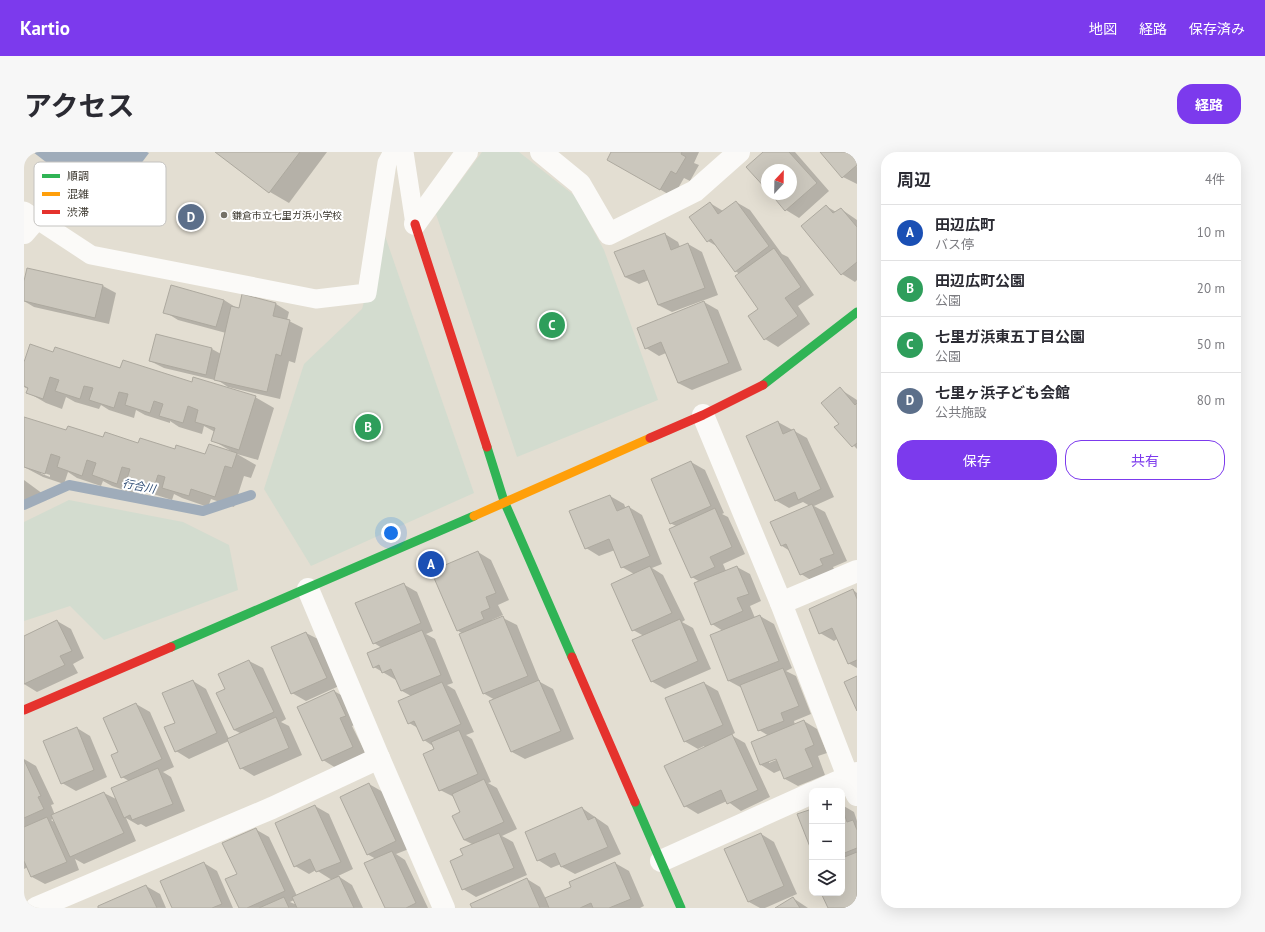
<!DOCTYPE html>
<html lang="ja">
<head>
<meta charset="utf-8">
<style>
  body { margin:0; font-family:"PT Sans","Noto Sans JP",sans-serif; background:#f7f7f7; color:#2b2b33 }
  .controls { position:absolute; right:12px; bottom:12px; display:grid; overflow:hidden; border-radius:8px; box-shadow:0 4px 16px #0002 }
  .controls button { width:36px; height:36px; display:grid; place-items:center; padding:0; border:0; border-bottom:1px solid #e1e1e2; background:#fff; color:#2b2b33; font:20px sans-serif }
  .compass { position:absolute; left:737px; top:12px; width:36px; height:36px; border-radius:50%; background:#fff; box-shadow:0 4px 16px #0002; rotate:22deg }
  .you { position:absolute; left:367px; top:381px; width:14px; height:14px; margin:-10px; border:3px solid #fff; border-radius:50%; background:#1a73e8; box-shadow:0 0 0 6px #1a73e833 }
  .badge { display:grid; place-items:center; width:26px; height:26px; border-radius:50%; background:#7c3aed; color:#fff; font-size:13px; font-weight:700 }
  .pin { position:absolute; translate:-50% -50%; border:2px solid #fff; box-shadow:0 1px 4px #0006 }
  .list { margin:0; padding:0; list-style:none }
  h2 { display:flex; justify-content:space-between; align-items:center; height:52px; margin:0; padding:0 16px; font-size:17px }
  h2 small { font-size:13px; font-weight:400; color:#7c7c81 }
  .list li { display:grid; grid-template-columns:26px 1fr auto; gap:12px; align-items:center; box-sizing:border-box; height:56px; padding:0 16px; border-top:1px solid #e1e1e2 }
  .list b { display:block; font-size:15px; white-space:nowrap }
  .list p { margin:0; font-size:13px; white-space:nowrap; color:#7c7c81 }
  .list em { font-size:13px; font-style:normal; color:#7c7c81 }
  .actions { display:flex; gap:8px; padding:12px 16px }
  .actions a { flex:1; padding:9px 0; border:1px solid #7c3aed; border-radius:16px; text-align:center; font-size:14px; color:#7c3aed }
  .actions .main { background:#7c3aed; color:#fff }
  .icon { flex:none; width:22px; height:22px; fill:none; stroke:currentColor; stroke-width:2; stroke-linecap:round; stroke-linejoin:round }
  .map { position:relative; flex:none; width:833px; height:756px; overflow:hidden; border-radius:16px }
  header { display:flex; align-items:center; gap:24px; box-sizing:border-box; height:56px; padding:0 20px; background:#7c3aed; color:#fff }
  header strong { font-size:19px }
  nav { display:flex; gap:22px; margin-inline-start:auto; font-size:14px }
  .intro { display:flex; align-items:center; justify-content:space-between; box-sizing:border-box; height:96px; padding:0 24px }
  h1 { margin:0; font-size:28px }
  .button { padding:10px 18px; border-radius:16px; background:#7c3aed; color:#fff; font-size:14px; font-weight:700 }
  main { display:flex; gap:24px; padding:0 24px }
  aside { flex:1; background:#fff; border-radius:16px; box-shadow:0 4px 16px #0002 }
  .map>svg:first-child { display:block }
  .green { fill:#d3dccf }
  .water { fill:#9facba }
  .shadow { fill:#0003; fill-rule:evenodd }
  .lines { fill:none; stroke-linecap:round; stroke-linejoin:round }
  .stream { stroke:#9facba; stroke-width:10 }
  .building { fill:#cbc7bd; stroke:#ada99f }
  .lane { stroke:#fbfaf8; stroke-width:19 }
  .street { stroke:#fbfaf8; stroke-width:22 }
  .fast { stroke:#30b455; stroke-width:9 }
  .slow { stroke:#ff9f0a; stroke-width:9 }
  .jam { stroke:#e5322d; stroke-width:9 }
  .poi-dot { fill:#757167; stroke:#fff; stroke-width:1.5 }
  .labels { text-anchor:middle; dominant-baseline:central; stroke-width:4; stroke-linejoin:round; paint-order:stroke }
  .poi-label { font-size:10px; fill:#3a362d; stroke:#fff; text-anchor:start }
  .water-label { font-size:11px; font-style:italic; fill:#2f4d75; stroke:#fff }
  .key { fill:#fff; stroke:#c4c3c0; stroke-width:1 }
  .key-label { font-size:11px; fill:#3a362d }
</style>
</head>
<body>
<header>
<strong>Kartio</strong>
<nav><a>地図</a><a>経路</a><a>保存済み</a></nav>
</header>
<div class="intro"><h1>アクセス</h1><a class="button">経路</a></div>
<main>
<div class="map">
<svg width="833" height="756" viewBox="0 0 833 756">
  <rect width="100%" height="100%" fill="#e3ded2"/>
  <g class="green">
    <path d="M458,0h37l56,44 29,54 54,150 -141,57 -81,-243z"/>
    <path d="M360,81l90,260 -163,73 -47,-77 40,-125 58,-55z"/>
    <path d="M45,348l114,22 46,23 9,45 -134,50 -34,-34 -46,15v-99z"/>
  </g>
  <path class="water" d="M9,0h114l2,1 -42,56z"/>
  <g class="shadow">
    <path d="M193,0h110l-38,51 -19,-11z"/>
    <path d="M589,0h86l-5,11 5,2 -9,16 -6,-3 -11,19 -65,-38z"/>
    <path d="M740,0h31l34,39 -30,27 -13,-8 -14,-16h19v-24h-24v18z"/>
    <path d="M797,0h36v32l-14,-7z"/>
    <path d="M712,50l14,8 32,44 6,3 26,38 -16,11 12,18 -32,23 -13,-8 -6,-30 -19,-35 -5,-3 -17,-24 -10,-6 2,-38 13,8z"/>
    <path d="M802,54l10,6 5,-3 16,11v60l-2,2 -13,-8z"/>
    <path d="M641,82l13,8 2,5 8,-3 14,8 16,43 -46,17 -14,-7 -9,-25 -10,4 -14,-7z"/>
    <path d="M0,133l79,1 13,7 -7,31 -75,-17 -10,-6z"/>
    <path d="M219,144l33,8 13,8 -2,8 16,8 -8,35 -6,-2 -9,38 -52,-12 -9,-6 -55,-13 -14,-7 7,-26 55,14 9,5 5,-21 -48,-13 -13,-8 59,-12 16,10z"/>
    <path d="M680,150l14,8 24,60 -50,20 -14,-7 -12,-30 -7,3 -13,-8z"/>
    <path d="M30,201l201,44 19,11 -16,52 -21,-6 19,11 -5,13 -7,-2 -10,31 -23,-8 -3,8 -26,-9 -8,-4 -2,6 -25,-8 -9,-5 -2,7 -24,-8 -9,-5 -2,5 -24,-8 -9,-6 -4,12 -21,-7 -19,-10v-49l43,14 139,24 25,-5 -19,-11 3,-8 -11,-6 -2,8 -23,-7 -9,-6v2l-25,-8 -9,-5 -2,8 -25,-8 -8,-5 -2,4 -24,-7 -9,-5 -4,12 -16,-6 -19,-11 1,-3 -4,-2v-22zM14,319l12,4v2l-8,-3z"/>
    <path d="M816,237l17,11v49l-21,-22 4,-3z"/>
    <path d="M754,270l29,16 27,59 -20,9 11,6 22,49 -14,6 3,6 -22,9 -13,-8 -11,-23 -8,-5 28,-40 -7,-4 -14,6 -14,-8z"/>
    <path d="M667,310l14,8 19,43 -2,1 6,3 17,37 -22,10 3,7 11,-4 13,7 11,27 -11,5 5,12 5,-2 14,8 18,44 -6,3 10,5 15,38 -17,7 1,4 9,-4 13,8 10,24 -9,3 7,19 -27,11 -13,-7 -4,-9 -7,3 -13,-8 -9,-22 17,-7 -10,-6 -17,-42 -13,-7 -18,-45 12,-5 -11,-7 -12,-42 -8,-5 -16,-51 -6,-3zM756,604l1,2 -12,5v-2z"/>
    <path d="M0,328l19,14 -19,9z"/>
    <path d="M586,344l14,8 2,5 3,-2 13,8 20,49 -10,4 11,7 22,45 -3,2 11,6 18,41 -46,20 -14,-8 -7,-45 -11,-6 1,-56 -12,-7 -7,-17 -16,6 -13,-8z"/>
    <path d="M454,400l13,8 18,40 -11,5 5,10 -11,5 1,2 10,-4 14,7 23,57 13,7 21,50 -49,20 -13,-7 -21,-50 4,-2 -12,-7 -20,-59 -6,-4z"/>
    <path d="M379,432l14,8 16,39 -7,3 9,5 18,44 -6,2 8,5 19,42 -8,3 6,4 19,43 -3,1 9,5 20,41 -15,7 11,6 14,33 -51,22 -13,-8 2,-33 9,-11 -10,-5 -2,-27 -8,-16 -14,-7 -7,-44 -9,-6 -6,-12 -9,-5 2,-27 -9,-5 -6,-11 -22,-13 8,-19 -8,-5z"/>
    <path d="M829,438l4,3v75l-9,-5 -11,-24 -3,2 -14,-8z"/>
    <path d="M33,469l14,8 13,29 -11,6 5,9 -41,19 -13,-8v-47z"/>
    <path d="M282,481l14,7 19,46 -33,15 -14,-8 -20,-45z"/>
    <path d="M225,509l14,7 23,51 -5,3 8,4 13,29 -48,21 -13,-8 -12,-27 -40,18 -13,-8v-28l17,-42 13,8 23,50 13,-5 -8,-4z"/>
    <path d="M680,531l14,8 17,42 -4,2 14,8 25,54 -29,14 -14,-10 -29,13 -13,-8 20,-58 -1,-2 -6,3 -14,-8z"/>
    <path d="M310,539l14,8 11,24 -7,3 14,28 -30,14 -13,-8z"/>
    <path d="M112,552l14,8 24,55 -11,5 8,5 14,34 -39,16 -5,-3 -3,1 -12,-7 10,23 -52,23 -9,-5 4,11 -34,14 -13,-7 -4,-10 -4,2v-110l12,7 18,38 -3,1 4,10 49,-22 14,7 11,-19 -7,-4 -3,-24zM30,666l2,5 -5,-3z"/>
    <path d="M53,576l13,8 17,41 -31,14 -14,-8z"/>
    <path d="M345,632l14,8 26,57 -13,5 9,6 23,48h-42l-10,-49 -9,-5z"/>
    <path d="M818,653l12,7 3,9v87h-28l-6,-15h19z"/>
    <path d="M291,654l14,8 24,55 -15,7 14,9 11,23h-123l-2,-34 17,-45 14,8 28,59 35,-16 -16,-10 -7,4 -14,-8zM270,748l3,5 -7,-3z"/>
    <path d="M558,656l26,18 13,28 -46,20 -13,-7 -1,-3 -10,4 -13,-8z"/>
    <path d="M737,682l13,8 23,52 -32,14h-5l-11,-6z"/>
    <path d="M180,711l13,8 16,37h-60z"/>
    <path d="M591,711l14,8 15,35 -4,2h-167l54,-29 13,8 6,12 27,-11z"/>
    <path d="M122,734l14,8 6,14h-67z"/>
    <path d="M0,745l3,6 -3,1z"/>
    <path d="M769,746l15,10h-31z"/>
  </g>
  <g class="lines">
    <path class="stream" d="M0,353l45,-20 134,26 48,-16"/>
  </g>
  <g class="building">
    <path d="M191,0h85l-31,41z"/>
    <path d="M587,0h71l-1,2 5,3 -10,17 -5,-3 -11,19 -53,-30z"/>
    <path d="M739,0h26l28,31 -32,28 -14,-17h20v-24h-24v20l-21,-23z"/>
    <path d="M796,0h37v13l-15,13z"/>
    <path d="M712,49l33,45 -34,26 -24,-33 -4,3 -18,-25 21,-15 8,12z"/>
    <path d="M802,53l7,8 8,-5 16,19v35l-16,13 -40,-49z"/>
    <path d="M641,81l6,17 17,-7 17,45 -47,17 -14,-35 -19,7 -11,-25z"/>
    <path d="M750,96l27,39 -16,11 13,18 -34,24 -16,-24 10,-7 -23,-33z"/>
    <path d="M3,116l76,17 -8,33 -71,-17v-20z"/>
    <path d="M147,133l53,15 -8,27 -53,-14z"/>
    <path d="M218,142l34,9 -3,13 17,4 -9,36 -5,-2 -9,38 -53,-12 17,-74 8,2z"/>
    <path d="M680,149l25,62 -51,20 -17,-41 -16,7 -8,-21z"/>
    <path d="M132,182l56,14 -6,27 -57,-14z"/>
    <path d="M6,192l23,8 2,-5 65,21 3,-8 69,22 1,-5 63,19 -17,54 -28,-9 4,-13 -20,-6 3,-12 -10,-4 -5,17 -24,-7 4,-12 -9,-3 -4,12 -25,-8 3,-11 -9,-2 -5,16 -25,-8 4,-12 -9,-2 -4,13 -25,-8 4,-11 -9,-3 -7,22 -17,-6 2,-5 -4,-2v-24z"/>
    <path d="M816,235l15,18 2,-2v40l-5,4 -18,-20 5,-3 -18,-21z"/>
    <path d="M0,265l42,13 2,-4 35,11 2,-5 33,11 2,-5 35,11 1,-4 29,9 4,-10 28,9 -5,15 -7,-2 -10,31 -24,-8 -2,7 -27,-8 3,-11 -7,-2 -5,15 -27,-8 4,-13 -8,-2 -5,17 -25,-9 4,-12 -9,-3 -5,16 -25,-9 3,-10 -9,-3 -6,20 -21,-7z"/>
    <path d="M754,269l5,13 11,-5 27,60 -23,11 -3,-8 -20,9 -29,-65z"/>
    <path d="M667,309l20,45 -41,18 -19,-45z"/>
    <path d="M586,343l7,16 12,-5 21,50 -29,12 -12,-29 -24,10 -16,-38z"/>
    <path d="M788,352l22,50 -14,5 3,6 -23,10 -14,-31 -5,2 -11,-24z"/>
    <path d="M691,356l17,39 -22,10 5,10 -24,11 -22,-49z"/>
    <path d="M454,399l18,42 -10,4 4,11 -9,4 3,7 -27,12 -26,-60z"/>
    <path d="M626,414l22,47 -40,18 -21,-47z"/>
    <path d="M713,414l12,28 -12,4 6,13 -32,14 -17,-42z"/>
    <path d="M380,431l17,40 -48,21 -18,-41z"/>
    <path d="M829,437l4,10v61l-9,4 -16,-36 -13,6 -10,-25z"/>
    <path d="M736,463l19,46 -51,20 -18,-46z"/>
    <path d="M479,464l25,60 -45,18 -24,-60z"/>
    <path d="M656,467l18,42 -47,21 -19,-42z"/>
    <path d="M33,468l15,31 -12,5 5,9 -41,19v-48z"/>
    <path d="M398,478l19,45 -40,16 -10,-22 -9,4 -3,-8 -6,3 -6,-15z"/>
    <path d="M282,480l21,46 -36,16 -20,-47z"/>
    <path d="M225,508l25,52 -40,18 -18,-37 9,-4 -7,-15z"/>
    <path d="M759,516l16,38 -18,7 3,8 -26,10 -18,-46z"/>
    <path d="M833,524v35l-13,-29z"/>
    <path d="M169,528l24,53 -42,19 -11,-25 11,-4 -13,-30z"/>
    <path d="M515,528l22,51 -50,21 -22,-51z"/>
    <path d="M418,530l19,42 -38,17 -9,-20 -6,3 -10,-23z"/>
    <path d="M680,530l19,43 -39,17 -19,-44z"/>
    <path d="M310,538l12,26 -6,2 13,29 -31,14 -25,-54z"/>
    <path d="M112,551l26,56 -41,19 -10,-23 7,-3 -15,-34z"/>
    <path d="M252,565l13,31 -49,21 -13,-30z"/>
    <path d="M780,568l10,25 -9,4 8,18 -29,12 -8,-20 -16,6 -9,-23z"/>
    <path d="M53,575l17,43 -33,14 -18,-43z"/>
    <path d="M435,578l19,44 -39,17 -16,-37 11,-5 -3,-7z"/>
    <path d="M708,582l26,56 -31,14 -6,-14 -37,17 -20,-41z"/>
    <path d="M0,608l17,36 -3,1 6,12 -20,9z"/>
    <path d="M134,616l15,36 -41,16 -2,-5 -6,3 -13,-30z"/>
    <path d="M460,627l20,43 -40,18 -12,-24 8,-4 -8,-18z"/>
    <path d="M345,631l27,58 -29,14 -27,-58z"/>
    <path d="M80,640l20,41 -54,24 -19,-42z"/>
    <path d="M291,653l26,57 -25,10 -6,-13 -16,8 -19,-44z"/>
    <path d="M558,655l6,13 7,-3 13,30 -47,20 -6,-14 -18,8 -12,-29z"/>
    <path d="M818,655l5,15 6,-2 4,10v18l-15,6z"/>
    <path d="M788,657v43l-15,-38z"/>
    <path d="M23,665l20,45 -36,15 -7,-16v-34z"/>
    <path d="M232,676l29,63 -38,17h-8l-14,-29 12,-5 -15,-31z"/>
    <path d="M475,681l15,35 -52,22 -12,-29 13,-6 -3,-6z"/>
    <path d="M737,681l23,53 -36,16 -24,-53z"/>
    <path d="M368,699l24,52 -10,5h-21l-21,-45z"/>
    <path d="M833,700v51l-6,2 2,3h-25l-7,-15h21v-35z"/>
    <path d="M180,710l18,42 -10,4h-40l-12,-27z"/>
    <path d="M591,710l16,37 -22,9h-16l-2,-5 -11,5h-31l-4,-10 26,-11 -2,-5z"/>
    <path d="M315,724l15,32h-57l-5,-11z"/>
    <path d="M503,726l13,30h-68l-2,-4z"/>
    <path d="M122,733l11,23h-59v-2z"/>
    <path d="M260,745l5,11h-30z"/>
    <path d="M769,745l7,11h-25z"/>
  </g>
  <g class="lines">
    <g class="lane">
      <path d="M380,0l11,72"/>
      <path d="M0,59l67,44 225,44 51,-6 20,-130 6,-11"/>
    </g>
    <g class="street">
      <path d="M517,0l39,32 29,50 86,-43 44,-39"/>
      <path d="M391,72l52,-72"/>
      <path d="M0,81l13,-15"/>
      <path d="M679,263l78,188 67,174 9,18"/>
      <path d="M284,437l71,169 65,150"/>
      <path d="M757,451l76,-32"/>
      <path d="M793,639l40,-18"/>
      <path d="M637,709l151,-68"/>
      <path d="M12,756l236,-100 107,-50"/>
    </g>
    <g class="fast">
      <path d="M739,233l94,-73"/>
      <path d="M463,295l17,54 68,156"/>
      <path d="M147,495l303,-131"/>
      <path d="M611,650l46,106"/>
    </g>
    <path class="slow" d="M450,364l176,-78"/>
    <g class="jam">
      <path d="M391,72l72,223"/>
      <path d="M626,286l53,-23 60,-30"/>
      <path d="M548,505l63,145"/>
      <path d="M0,558l147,-63"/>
    </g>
  </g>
  <circle class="poi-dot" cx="200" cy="63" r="4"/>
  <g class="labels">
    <g class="poi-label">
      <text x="208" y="63">鎌倉市立七里ガ浜小学校</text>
    </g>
    <g class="water-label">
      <text transform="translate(115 334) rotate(11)">行合川</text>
    </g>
  </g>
  <rect x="10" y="10" width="132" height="64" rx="6" class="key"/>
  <rect x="18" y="22" width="18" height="4" fill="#30b455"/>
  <rect x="18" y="40" width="18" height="4" fill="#ff9f0a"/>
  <rect x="18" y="58" width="18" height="4" fill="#e5322d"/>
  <g class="key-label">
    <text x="43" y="28">順調</text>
    <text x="43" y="46">混雑</text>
    <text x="43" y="64">渋滞</text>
  </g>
</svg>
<div class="controls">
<button>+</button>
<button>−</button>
<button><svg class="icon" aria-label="layers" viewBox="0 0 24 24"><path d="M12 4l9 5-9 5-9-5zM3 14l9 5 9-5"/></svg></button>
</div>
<svg class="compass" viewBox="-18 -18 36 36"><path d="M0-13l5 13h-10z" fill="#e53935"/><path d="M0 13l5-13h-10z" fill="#7c7c81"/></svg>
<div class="you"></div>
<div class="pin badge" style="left:407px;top:412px;background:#1a4fb4">A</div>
<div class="pin badge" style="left:344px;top:275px;background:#2e9e5b">B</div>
<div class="pin badge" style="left:528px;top:173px;background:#2e9e5b">C</div>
<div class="pin badge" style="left:167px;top:65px;background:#5c6f8a">D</div>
</div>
<aside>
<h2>周辺<small>4件</small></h2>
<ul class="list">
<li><span class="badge" style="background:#1a4fb4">A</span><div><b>田辺広町</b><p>バス停</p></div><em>10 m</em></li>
<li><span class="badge" style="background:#2e9e5b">B</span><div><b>田辺広町公園</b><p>公園</p></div><em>20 m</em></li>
<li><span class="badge" style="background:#2e9e5b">C</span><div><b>七里ガ浜東五丁目公園</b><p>公園</p></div><em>50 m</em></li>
<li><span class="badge" style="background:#5c6f8a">D</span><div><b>七里ヶ浜子ども会館</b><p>公共施設</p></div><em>80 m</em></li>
</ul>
<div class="actions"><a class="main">保存</a><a>共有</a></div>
</aside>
</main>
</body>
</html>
